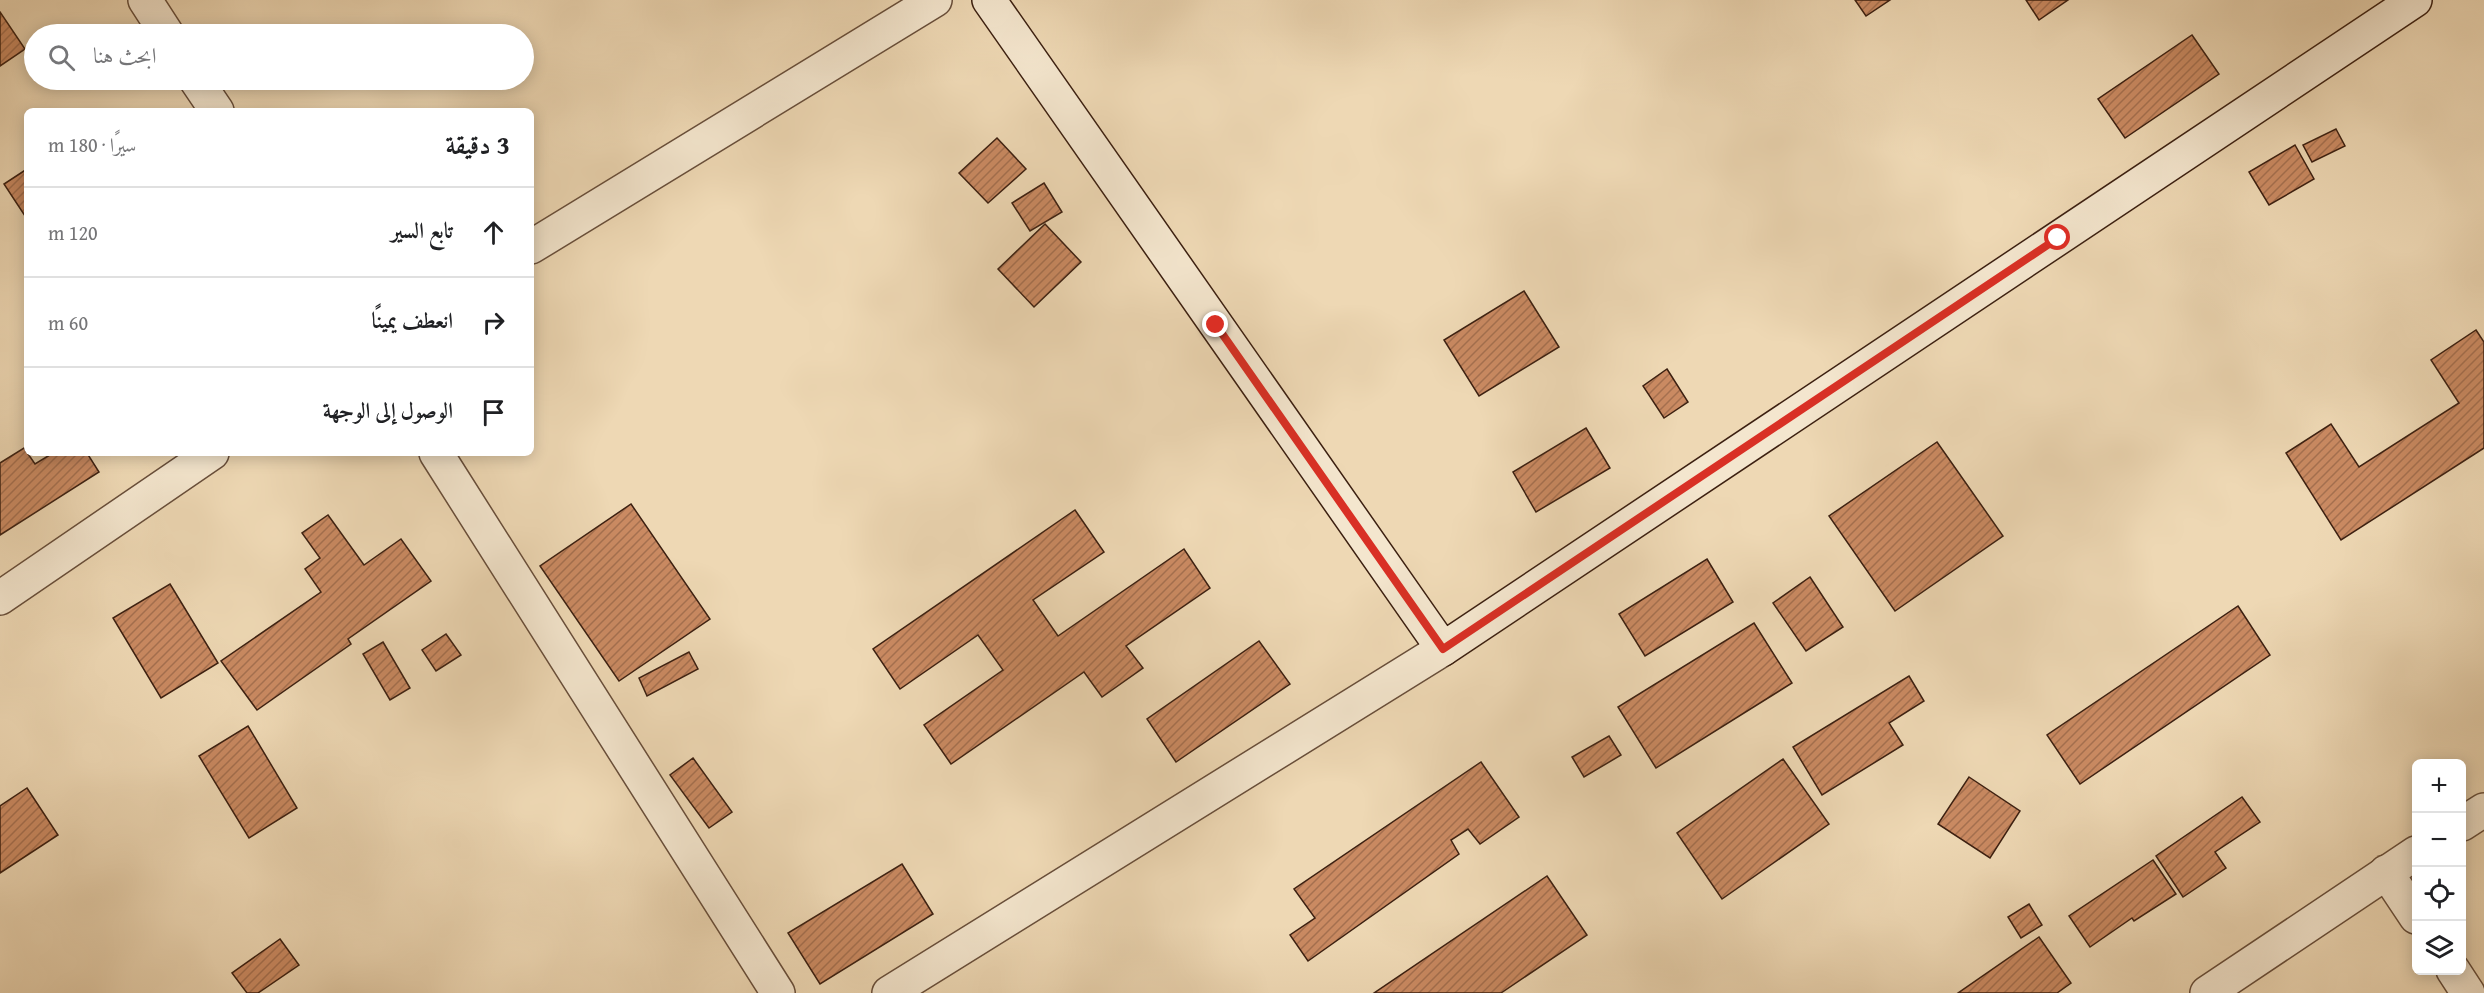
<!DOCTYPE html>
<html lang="ar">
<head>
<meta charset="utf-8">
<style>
  body { margin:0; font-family:"Gentium Book Plus",Amiri,serif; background:#f6f6f6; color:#202124; direction:rtl }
  .controls { position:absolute; right:18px; bottom:18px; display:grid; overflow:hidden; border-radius:9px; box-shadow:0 3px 15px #0003 }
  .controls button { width:54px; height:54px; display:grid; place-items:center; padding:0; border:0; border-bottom:2px solid #e0e0e0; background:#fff; color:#202124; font:30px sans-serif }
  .stop { position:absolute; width:18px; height:18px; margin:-14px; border:4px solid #d93025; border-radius:50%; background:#fff }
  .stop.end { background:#d93025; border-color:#fff; box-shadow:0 2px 6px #0008 }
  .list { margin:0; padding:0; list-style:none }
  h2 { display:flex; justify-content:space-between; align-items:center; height:78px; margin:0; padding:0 24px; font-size:26px }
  h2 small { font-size:20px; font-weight:400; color:#757577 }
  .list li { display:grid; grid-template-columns:39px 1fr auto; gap:18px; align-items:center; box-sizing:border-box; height:90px; padding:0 24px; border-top:2px solid #e0e0e0 }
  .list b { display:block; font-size:22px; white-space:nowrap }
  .list em { font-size:20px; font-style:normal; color:#757577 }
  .icon { flex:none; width:33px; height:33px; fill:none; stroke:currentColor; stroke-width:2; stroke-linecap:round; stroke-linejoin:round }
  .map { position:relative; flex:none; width:2484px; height:993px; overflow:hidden; direction:ltr }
  .search { position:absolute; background:#fff; box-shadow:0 3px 15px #0003; left:24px; top:24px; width:510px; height:66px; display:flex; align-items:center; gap:15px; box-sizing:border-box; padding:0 21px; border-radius:33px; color:#757577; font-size:22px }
  .panel { position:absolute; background:#fff; box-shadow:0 3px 15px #0003; left:24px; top:108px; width:510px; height:348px; border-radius:9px; direction:rtl }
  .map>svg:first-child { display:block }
  .building { fill:url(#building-hatch); stroke:#3c2011; stroke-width:1.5 }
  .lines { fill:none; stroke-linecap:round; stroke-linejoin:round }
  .street-casing { stroke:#684e3a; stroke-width:36 }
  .secondary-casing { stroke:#3c2011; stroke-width:36 }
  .street { stroke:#f4e6ce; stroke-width:33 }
  .secondary { stroke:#f4e6ce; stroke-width:33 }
  .route { stroke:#d93025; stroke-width:8 }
</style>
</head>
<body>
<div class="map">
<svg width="2484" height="993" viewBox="0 0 2484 993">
  <defs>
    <pattern id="building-hatch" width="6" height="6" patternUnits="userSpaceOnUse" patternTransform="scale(1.5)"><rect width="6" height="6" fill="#ca8a62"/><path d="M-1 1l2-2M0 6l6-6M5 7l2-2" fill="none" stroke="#a5704f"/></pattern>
  </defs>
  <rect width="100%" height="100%" fill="#eed8b4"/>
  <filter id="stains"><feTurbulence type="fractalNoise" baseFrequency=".00333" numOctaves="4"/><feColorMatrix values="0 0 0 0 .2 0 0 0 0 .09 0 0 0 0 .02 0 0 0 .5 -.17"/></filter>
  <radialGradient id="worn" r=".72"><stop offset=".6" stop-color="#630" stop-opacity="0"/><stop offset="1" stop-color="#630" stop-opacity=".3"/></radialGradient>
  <g class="building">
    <path d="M1855,0h35l-24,16z"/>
    <path d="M2026,0h42l-29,20z"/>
    <path d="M0,12l25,37 -25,17z"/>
    <path d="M2192,35l27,39 -94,64 -27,-39z"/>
    <path d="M2336,129l9,17 -33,16 -9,-17z"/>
    <path d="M997,138l29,31 -38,34 -29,-30z"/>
    <path d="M2295,145l19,34 -45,26 -20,-33z"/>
    <path d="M27,169v50l-23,-35z"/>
    <path d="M1044,183l18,29 -32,19 -18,-28z"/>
    <path d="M1045,224l36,38 -47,45 -36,-38z"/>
    <path d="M1524,291l35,56 -80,49 -35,-56z"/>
    <path d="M2476,330l8,12v106l-143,92 -55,-87 45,-29 28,43 100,-64 -28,-43z"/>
    <path d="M1667,369l21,33 -24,16 -21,-32z"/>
    <path d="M1586,428l24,40 -74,44 -23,-40z"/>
    <path d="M1937,442l66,94 -108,75 -66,-95z"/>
    <path d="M24,448l11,16 18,-11h34l12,19 -99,63v-72z"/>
    <path d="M631,504l79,115 -91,62 -79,-115z"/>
    <path d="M1075,510l29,42 -71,48 25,36 126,-87 26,39 -84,58 17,22 -41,29 -18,-25 -133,92 -27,-39 79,-55 -25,-35 -78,54 -27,-40z"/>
    <path d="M328,515l36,50 37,-26 30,42 -83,58 3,5 -94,66 -36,-49 100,-69 -16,-23 15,-11 -18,-25z"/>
    <path d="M1707,559l26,43 -88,54 -26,-42z"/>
    <path d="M1810,577l33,50 -37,24 -33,-48z"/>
    <path d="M170,584l48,79 -57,35 -48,-80z"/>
    <path d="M2238,606l32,49 -190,129 -33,-49z"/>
    <path d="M1754,623l38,60 -136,85 -38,-61z"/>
    <path d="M446,634l15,21 -25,16 -14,-21z"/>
    <path d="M1259,641l31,43 -114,78 -29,-43z"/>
    <path d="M383,642l27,46 -20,12 -27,-46z"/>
    <path d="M689,652l9,17 -51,27 -8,-18z"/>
    <path d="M1909,676l15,25 -35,22 14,22 -81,50 -29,-48z"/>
    <path d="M248,726l49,82 -48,30 -50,-82z"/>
    <path d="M1609,736l12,19 -37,22 -12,-20z"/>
    <path d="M693,758l39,54 -23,16 -39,-53z"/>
    <path d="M1783,759l46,65 -107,75 -45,-66z"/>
    <path d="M1481,762l38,55 -39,27 -12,-15 -17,11 8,14 -151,107 -18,-26 25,-17 -21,-29z"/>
    <path d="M1969,777l51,34 -30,47 -52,-34z"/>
    <path d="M27,788l31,47 -58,38v-67z"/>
    <path d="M2242,797l18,25 -45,30 11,16 -43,29 -27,-41z"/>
    <path d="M2153,860l23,34 -42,27 -2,-3 -42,29 -21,-31z"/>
    <path d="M902,864l31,50 -113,70 -32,-51z"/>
    <path d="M1547,876l40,59 -86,58h-127z"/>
    <path d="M2029,904l13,21 -21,13 -13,-21z"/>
    <path d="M2039,937l32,46 -14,10h-99z"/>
    <path d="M280,939l19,26 -41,28h-11l-15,-20z"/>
  </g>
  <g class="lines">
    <g class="street-casing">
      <g id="street">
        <path d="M145,0l22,34"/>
        <path d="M196,80l21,31"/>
        <path d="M531,247l404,-247"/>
        <path d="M436,453l342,540"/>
        <path d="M0,598l212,-145"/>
        <path d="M2462,824l22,-14"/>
        <path d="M2386,872l30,45"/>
        <path d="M2453,970l15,23"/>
        <path d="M889,993l554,-344"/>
        <path d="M2207,993l209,-140"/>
      </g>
    </g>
    <g class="secondary-casing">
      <path id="secondary" d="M989,0l454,649 972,-649"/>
    </g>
    <use href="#street" class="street"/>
    <use href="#secondary" class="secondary"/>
  </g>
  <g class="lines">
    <path class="route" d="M1216,325l227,324 615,-411"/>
  </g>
  <rect width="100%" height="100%" filter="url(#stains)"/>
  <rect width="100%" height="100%" fill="url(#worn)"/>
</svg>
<div class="controls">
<button>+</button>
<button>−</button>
<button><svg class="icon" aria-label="locate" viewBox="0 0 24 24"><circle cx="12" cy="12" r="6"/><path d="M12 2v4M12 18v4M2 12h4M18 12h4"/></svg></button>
<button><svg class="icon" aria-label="layers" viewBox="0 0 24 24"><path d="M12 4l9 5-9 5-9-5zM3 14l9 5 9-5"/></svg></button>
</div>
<div class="stop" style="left:2058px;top:238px"></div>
<div class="stop end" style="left:1216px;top:325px"></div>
<div class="search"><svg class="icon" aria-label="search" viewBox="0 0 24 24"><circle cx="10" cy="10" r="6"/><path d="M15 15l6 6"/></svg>ابحث هنا</div>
<section class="panel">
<h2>3 دقيقة<small>سيرًا · 180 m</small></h2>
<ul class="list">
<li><svg class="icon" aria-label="ahead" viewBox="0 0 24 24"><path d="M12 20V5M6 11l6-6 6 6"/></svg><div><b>تابع السير</b></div><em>120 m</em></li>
<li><svg class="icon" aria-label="right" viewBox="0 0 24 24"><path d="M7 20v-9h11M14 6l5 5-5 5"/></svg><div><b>انعطف يمينًا</b></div><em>60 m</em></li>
<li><svg class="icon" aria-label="arrive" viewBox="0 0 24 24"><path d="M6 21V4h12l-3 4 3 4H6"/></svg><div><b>الوصول إلى الوجهة</b></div></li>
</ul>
</section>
</div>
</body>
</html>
